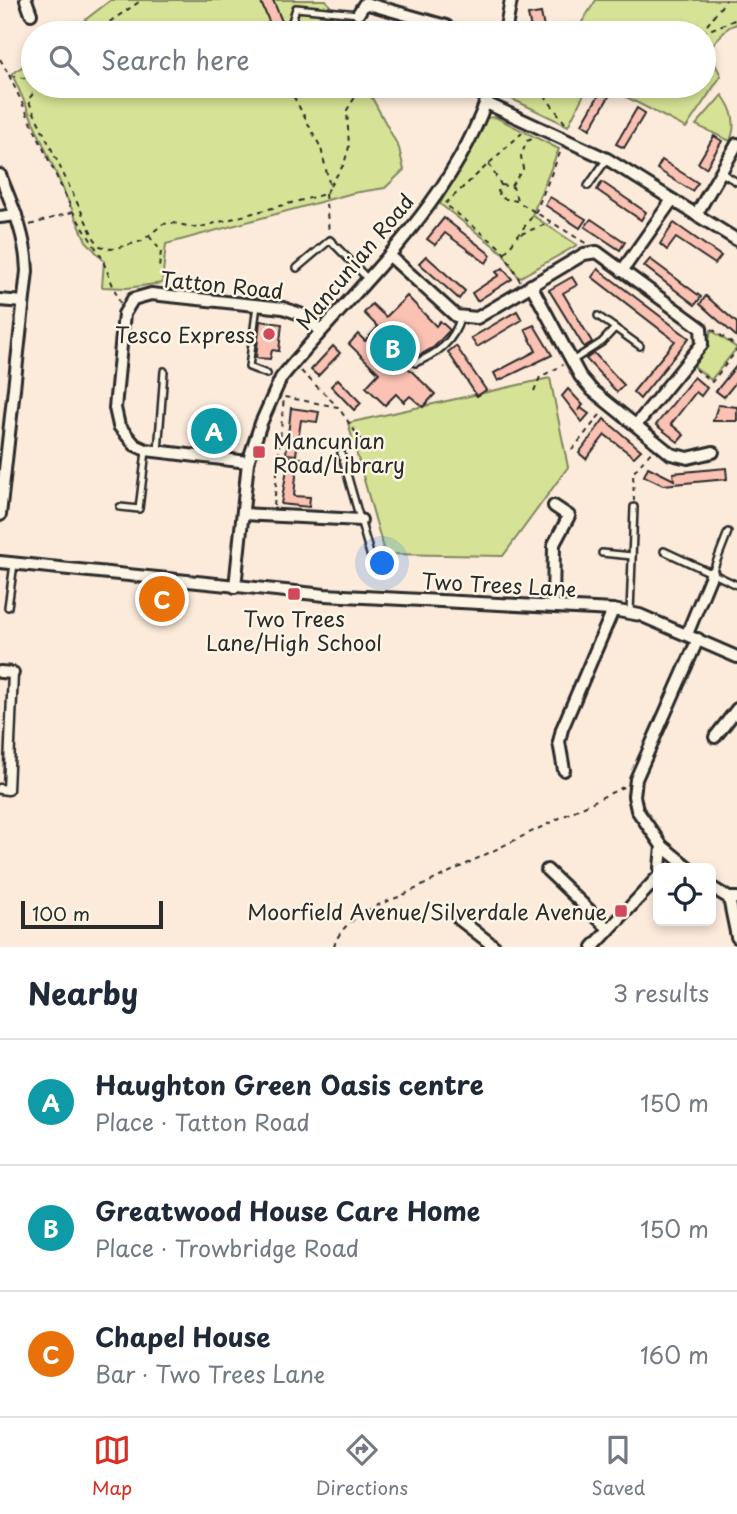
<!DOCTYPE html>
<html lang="en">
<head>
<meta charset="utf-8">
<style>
  body { margin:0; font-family:"Playpen Sans",sans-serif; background:#f2f2f3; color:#1f2937 }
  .controls { position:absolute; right:21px; bottom:21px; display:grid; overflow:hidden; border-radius:10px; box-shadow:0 4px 10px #0003 }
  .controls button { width:63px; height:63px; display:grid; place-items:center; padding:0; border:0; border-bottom:2px solid #e0e1e3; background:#fff; color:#1f2937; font:35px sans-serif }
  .scale { position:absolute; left:21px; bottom:18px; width:142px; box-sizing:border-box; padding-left:7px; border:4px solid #2b2b2b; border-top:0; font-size:19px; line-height:24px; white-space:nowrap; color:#2b2b2b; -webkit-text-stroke:5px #fcf5e5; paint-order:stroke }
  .you { position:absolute; left:383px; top:564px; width:24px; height:24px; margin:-18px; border:5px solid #fff; border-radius:50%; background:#1a73e8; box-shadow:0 0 0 10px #1a73e833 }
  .badge { display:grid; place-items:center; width:46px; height:46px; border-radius:50%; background:#d93025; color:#fff; font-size:23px; font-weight:700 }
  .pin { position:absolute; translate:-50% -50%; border:4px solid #fff; box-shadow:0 2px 7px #0006 }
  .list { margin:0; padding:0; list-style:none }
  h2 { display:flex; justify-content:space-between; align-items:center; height:91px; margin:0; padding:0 28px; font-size:30px }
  h2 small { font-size:23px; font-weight:400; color:#747a83 }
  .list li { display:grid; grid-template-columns:46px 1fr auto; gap:21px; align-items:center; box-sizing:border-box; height:126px; padding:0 28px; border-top:2px solid #e0e1e3 }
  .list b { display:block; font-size:26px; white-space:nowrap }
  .list p { margin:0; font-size:23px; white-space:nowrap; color:#747a83 }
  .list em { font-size:23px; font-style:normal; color:#747a83 }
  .icon { flex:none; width:38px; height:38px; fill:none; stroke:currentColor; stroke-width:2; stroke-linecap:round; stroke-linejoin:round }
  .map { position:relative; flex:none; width:737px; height:947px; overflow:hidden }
  .search { position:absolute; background:#fff; box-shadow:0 4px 10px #0003; left:21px; right:21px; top:21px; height:77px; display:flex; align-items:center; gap:18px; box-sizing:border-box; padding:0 24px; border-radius:38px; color:#747a83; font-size:26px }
  .sheet { height:469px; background:#fff }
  nav { display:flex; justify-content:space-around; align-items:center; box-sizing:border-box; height:98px; border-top:2px solid #e0e1e3; background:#fff; font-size:19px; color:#747a83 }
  nav a { display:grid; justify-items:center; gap:4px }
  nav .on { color:#d93025 }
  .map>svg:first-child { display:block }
  .green { fill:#d6e295; stroke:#808660; stroke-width:2 }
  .building { fill:#fbc1b3; stroke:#2b2b2b; stroke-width:2 }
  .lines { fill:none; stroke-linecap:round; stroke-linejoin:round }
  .service-casing { stroke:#2b2b2b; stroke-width:10 }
  .pedestrian-casing { stroke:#2b2b2b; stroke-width:13 }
  .minor-casing { stroke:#2b2b2b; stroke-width:16 }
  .path { stroke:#2b2b2b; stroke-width:2; stroke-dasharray:5 5; stroke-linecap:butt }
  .service { stroke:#fcf5e5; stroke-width:5 }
  .pedestrian { stroke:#fcf5e5; stroke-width:8 }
  .minor { stroke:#fcf5e5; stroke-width:10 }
  .poi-dot { fill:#d1495b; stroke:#fcf5e5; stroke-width:2.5 }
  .labels { text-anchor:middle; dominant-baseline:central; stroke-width:5; stroke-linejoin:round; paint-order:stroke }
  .street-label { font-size:21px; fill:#2b2b2b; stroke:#fcf5e5 }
  .poi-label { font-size:21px; fill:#2b2b2b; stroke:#fcf5e5; text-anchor:end }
</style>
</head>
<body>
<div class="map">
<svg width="737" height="947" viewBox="0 0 737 947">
  <rect width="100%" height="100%" fill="#fcebdb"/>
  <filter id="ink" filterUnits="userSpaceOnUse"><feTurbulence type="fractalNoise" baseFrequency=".0143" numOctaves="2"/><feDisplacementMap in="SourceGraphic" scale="14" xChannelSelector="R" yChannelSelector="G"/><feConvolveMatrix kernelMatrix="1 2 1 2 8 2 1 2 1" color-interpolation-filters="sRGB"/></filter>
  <g filter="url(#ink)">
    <g class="green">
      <path d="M111,0h215l22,33h-280z"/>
      <path d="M596,0h141v24l-8,3 -21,22 13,27 -35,52 -81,-42h99v-53h-129z"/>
      <path d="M33,59v27h337v8l29,54 5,22 -19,18 -32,5 -187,51 -4,39 -35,5 -25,-1 2,-26 -18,-20 -74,-167z"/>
      <path d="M507,86h84l-4,2 -19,38 -58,-28z"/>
      <path d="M722,95c11,14 15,30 8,46l-34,-16z"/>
      <path d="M495,117l64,32 -27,66 45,30 -58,33 -16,-25 -63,-49 45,-86z"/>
      <path d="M711,330l26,18 -26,32 -17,-14 14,-20z"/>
      <path d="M550,378l18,89 -65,89 -118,-2 -37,-131z"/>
    </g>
    <g class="building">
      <path d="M260,0h13l11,26 -11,5z"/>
      <path d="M541,13l4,20h-13l-4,-18z"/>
      <path d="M603,88l8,5 -21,36 -8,-5z"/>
      <path d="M637,108l8,5 -21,35 -8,-4z"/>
      <path d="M714,136l8,5 -16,27 -8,-5z"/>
      <path d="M662,160l36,23 -6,8 -35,-22z"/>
      <path d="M602,182l44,30 -5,8 -44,-30z"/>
      <path d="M550,197l36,22 -6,9 -35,-23z"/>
      <path d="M444,218l47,37 -5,8 -41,-30 -10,12 -8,-6z"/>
      <path d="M591,219l34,23 -5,8 -35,-23z"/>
      <path d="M674,223l47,33 -6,8 -39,-26 -9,12 -7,-6z"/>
      <path d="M426,256l39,35 -6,8 -40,-36z"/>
      <path d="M650,259l51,38 -6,8 -51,-39z"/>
      <path d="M503,268l9,11 -35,22 -5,-8 27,-18 -3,-3z"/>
      <path d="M598,269l91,69 -49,61 -7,-7 42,-51 -83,-64z"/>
      <path d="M572,277l5,8 -14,8 29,49 -8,5 -35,-57z"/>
      <path d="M407,296l29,30 4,-5 10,9 -16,17 -14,8 -3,-3 -12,13 30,29 -12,13 -13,-11 -6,6 -8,-8 -11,11 -19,-18 13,-14 -30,-29 9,-10 7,7 13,-14 -14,-14 8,-9 14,13z"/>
      <path d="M706,296l31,27v14l-37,-33z"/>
      <path d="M517,311l5,9 -45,27 -6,-9z"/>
      <path d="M260,321l22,3 -3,27 -7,-1 -2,9 -14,-1z"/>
      <path d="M534,325l18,30 -54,26 -4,-8 42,-22 -11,-22z"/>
      <path d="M333,346l7,7 -22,23 -7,-6z"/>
      <path d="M456,346l30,44 -9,6 -29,-44z"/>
      <path d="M594,353l30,32 -7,7 -31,-33z"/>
      <path d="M737,365v16l-13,16 -8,-6z"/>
      <path d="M694,377l13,11 -6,8 -5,-4 -25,32 13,11 -6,7 -22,-17z"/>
      <path d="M338,379l23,24 -7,7 -23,-24z"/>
      <path d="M568,389l15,16 -5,6 3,-3 8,6 -7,8 -20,-26z"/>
      <path d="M718,405l19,2v14h-24z"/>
      <path d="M291,408l28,4 -2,10 -16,-2 -5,35 -10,-1z"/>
      <path d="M604,419l37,31 -7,7 -29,-22 -19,24 -7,-6z"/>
      <path d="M197,420l12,1 -1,6 17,1 1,-5h8l-2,21 -34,-3z"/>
      <path d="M289,457l18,2 -1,8 -9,-1 -3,30 16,1 -1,10 -28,-3z"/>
      <path d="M648,467l26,13 -1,-7 53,-5 1,11 -64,6 -19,-9z"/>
    </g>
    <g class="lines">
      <g class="service-casing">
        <g id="service">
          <path d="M291,25l5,-17 62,6"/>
          <path d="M720,172l17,10"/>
          <path d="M588,186l19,-27"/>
          <path d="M297,268l33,-28 37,38"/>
          <path d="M257,305l-8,62 18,7"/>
          <path d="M598,316l17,12"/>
          <path d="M572,361l30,-19 13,-14 25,18"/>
          <path d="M415,363c22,-9 39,-21 45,-45"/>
          <path d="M158,452l6,-81"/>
          <path d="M341,453l31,108"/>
          <path d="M120,507l19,2 7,-58"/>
          <path d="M664,551l73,34"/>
          <path d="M602,553l30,3"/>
          <path d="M712,573l16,-41"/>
          <path d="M8,607l6,-43"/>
          <path d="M630,612l4,-105"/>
        </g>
      </g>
      <g class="pedestrian-casing">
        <path id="pedestrian" d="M0,789l8,1 5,-117"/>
      </g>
      <g class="minor-casing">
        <g id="minor">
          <path d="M26,0l5,14"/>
          <path d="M358,14l7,-11 81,23 1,7"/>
          <path d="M505,33l6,-33"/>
          <path d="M486,103l121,56 130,81"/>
          <path d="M0,175c13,32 26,61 27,96l-27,244"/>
          <path d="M696,215l41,-71"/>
          <path d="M0,217l16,-2"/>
          <path d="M389,255l67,61 21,2 107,-64 13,-2 104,76 1,16 -66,81"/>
          <path d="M622,271l50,-71"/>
          <path d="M531,285l49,91 12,14 79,64 17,4 25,-6"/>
          <path d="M0,300l23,2"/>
          <path d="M248,462l-102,-12 -11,-5 -16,-19 -4,-18 9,-94 9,-15 18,-5 132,14 17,6 20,16"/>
          <path d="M243,514l118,6"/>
          <path d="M0,562l325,33 288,15 27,5 97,42"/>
          <path d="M235,587l13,-125 13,-39 20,-45c74,-91 176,-177 210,-292"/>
          <path d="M553,606l1,-62 15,-28 -15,-10"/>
          <path d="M687,634l25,-61"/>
          <path d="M0,672l13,1"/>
          <path d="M715,737l22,-28"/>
          <path d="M564,770l-5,-28 3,-13 51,-119"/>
          <path d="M662,846l27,22"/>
          <path d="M660,868l2,-22 -25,-36 -3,-14 2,-17 62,-140"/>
          <path d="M547,870l62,59"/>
          <path d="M711,887l18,11h8"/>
          <path d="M729,898l8,39"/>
          <path d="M459,919l36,28"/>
          <path d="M593,947l65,-70"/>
        </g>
      </g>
      <g class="path">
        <path d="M736,0l1,1"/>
        <path d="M335,19l7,14"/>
        <path d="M93,33l49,-33"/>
        <path d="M701,33l25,-33"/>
        <path d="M702,33l35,-14"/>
        <path d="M0,59l9,16 24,5"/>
        <path d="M9,75l64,137 28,44 19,47"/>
        <path d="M39,86l-11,14 66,138 6,8 11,3 13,-3 18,-5 21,-17 10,-1 24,5 128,-34 5,-7 -9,-39 -33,-62"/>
        <path d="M537,86l4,5"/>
        <path d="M544,86l-2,6 26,35"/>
        <path d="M489,164l12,21 -3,6 3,7 16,3 70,43"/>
        <path d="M501,185l12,2 4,13"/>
        <path d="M330,186l14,-22 5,-17 -2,-37 15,-24"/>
        <path d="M511,186l12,-17 -2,-13 6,-15 8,-3"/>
        <path d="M325,194l4,38"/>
        <path d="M30,225l42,-13"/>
        <path d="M521,234l30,-12"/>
        <path d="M149,236l12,15 -2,17"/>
        <path d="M505,253l31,-42 26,-63"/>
        <path d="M520,281l-18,-32 -57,-45 77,-71"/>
        <path d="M712,329l25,18"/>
        <path d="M695,369l17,13 25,-32"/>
        <path d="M301,371l36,35"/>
        <path d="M534,391l6,-14 23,-12"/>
        <path d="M572,450l31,-39"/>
        <path d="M634,501l-1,-28 19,-22"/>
        <path d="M274,506l10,-109 54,10 32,46"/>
        <path d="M334,947c6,-26 41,-42 65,-50l226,-111"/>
      </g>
      <use href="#service" class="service"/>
      <use href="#pedestrian" class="pedestrian"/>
      <use href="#minor" class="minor"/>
    </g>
  </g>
  <g class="poi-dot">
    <circle cx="269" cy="334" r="7"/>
    <rect x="252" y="445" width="14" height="14" rx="3.5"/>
    <rect x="287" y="587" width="14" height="14" rx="3.5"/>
    <rect x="614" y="904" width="14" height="14" rx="3.5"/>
  </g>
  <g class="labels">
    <g class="street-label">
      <text transform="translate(354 261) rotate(-50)">Mancunian Road</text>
      <text transform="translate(222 284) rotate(6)">Tatton Road</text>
      <text transform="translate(499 584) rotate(3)">Two Trees Lane</text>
    </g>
    <g class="poi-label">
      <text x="255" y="334">Tesco Express</text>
      <text x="273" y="440" text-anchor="start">Mancunian<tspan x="273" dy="24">Road/Library</tspan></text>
      <text x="294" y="618" text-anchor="middle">Two Trees<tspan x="294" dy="24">Lane/High School</tspan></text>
      <text x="607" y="911">Moorfield Avenue/Silverdale Avenue</text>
    </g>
  </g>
</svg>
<div class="controls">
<button><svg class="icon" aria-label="locate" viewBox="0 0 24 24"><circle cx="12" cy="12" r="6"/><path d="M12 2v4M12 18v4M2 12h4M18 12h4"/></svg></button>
</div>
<div class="scale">100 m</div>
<div class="you"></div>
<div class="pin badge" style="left:214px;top:431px;background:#0f9aa8">A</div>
<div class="pin badge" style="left:393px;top:348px;background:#0f9aa8">B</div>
<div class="pin badge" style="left:162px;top:599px;background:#e8710a">C</div>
<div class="search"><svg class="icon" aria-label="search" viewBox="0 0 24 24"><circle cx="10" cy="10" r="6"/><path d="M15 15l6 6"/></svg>Search here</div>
</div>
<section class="sheet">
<h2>Nearby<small>3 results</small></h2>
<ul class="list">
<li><span class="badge" style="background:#0f9aa8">A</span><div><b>Haughton Green Oasis centre</b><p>Place · Tatton Road</p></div><em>150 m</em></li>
<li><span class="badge" style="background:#0f9aa8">B</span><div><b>Greatwood House Care Home</b><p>Place · Trowbridge Road</p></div><em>150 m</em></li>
<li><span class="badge" style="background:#e8710a">C</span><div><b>Chapel House</b><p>Bar · Two Trees Lane</p></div><em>160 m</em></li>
</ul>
</section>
<nav>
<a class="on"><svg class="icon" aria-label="map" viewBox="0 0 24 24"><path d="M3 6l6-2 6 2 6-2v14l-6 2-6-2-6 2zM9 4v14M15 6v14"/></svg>Map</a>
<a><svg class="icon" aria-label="directions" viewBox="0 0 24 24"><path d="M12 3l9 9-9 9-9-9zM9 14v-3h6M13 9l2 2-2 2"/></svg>Directions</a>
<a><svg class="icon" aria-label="saved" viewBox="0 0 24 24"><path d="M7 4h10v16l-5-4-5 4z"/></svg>Saved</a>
</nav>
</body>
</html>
